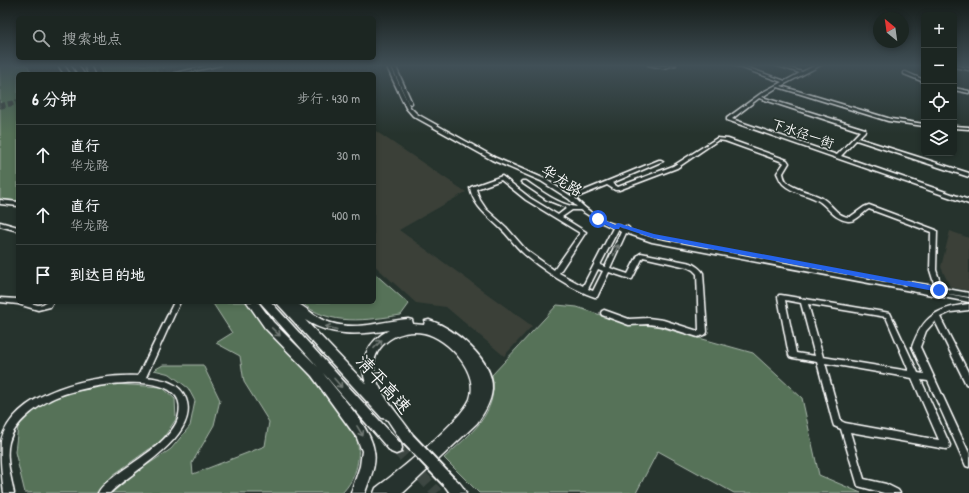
<!DOCTYPE html>
<html lang="zh">
<head>
<meta charset="utf-8">
<style>
  body { margin:0; font-family:"Patrick Hand","LXGW WenKai TC",sans-serif; background:#252e2a; color:#f1f3f6 }
  .controls { position:absolute; right:12px; top:12px; display:grid; overflow:hidden; border-radius:6px; box-shadow:0 2px 6px #0003 }
  .controls button { width:36px; height:36px; display:grid; place-items:center; padding:0; border:0; border-bottom:1px solid #3a4340; background:#1c2622; color:#f1f3f6; font:20px sans-serif }
  .compass { position:absolute; left:873px; top:12px; width:36px; height:36px; border-radius:50%; background:#1c2622; box-shadow:0 2px 6px #0003; rotate:331deg }
  .stop { position:absolute; width:12px; height:12px; margin:-9px; border:3px solid #2563eb; border-radius:50%; background:#fff }
  .stop.end { background:#2563eb; border-color:#fff; box-shadow:0 1px 4px #0008 }
  .list { margin:0; padding:0; list-style:none }
  h2 { display:flex; justify-content:space-between; align-items:center; height:52px; margin:0; padding:0 16px; font-size:17px }
  h2 small { font-size:13px; font-weight:400; color:#a0a5a5 }
  .list li { display:grid; grid-template-columns:26px 1fr auto; gap:12px; align-items:center; box-sizing:border-box; height:60px; padding:0 16px; border-top:1px solid #3a4340 }
  .list b { display:block; font-size:15px; white-space:nowrap }
  .list p { margin:0; font-size:13px; white-space:nowrap; color:#a0a5a5 }
  .list em { font-size:13px; font-style:normal; color:#a0a5a5 }
  .icon { flex:none; width:22px; height:22px; fill:none; stroke:currentColor; stroke-width:2; stroke-linecap:round; stroke-linejoin:round }
  .map { position:relative; flex:none; width:969px; height:493px; overflow:hidden }
  .search { position:absolute; background:#1c2622; box-shadow:0 2px 6px #0003; left:16px; top:16px; width:360px; height:44px; display:flex; align-items:center; gap:10px; box-sizing:border-box; padding:0 14px; border-radius:6px; color:#a0a5a5; font-size:15px }
  .panel { position:absolute; background:#1c2622; box-shadow:0 2px 6px #0003; left:16px; top:72px; width:360px; height:232px; border-radius:6px }
  .map>svg:first-child { display:block }
  .built { fill:#3a4039 }
  .green { fill:#567259; stroke:#aab8ac }
  .lines { fill:none; stroke-linecap:round; stroke-linejoin:round }
  .major-tunnel { stroke:#3c4742; stroke-width:5.5; stroke-dasharray:5.5 2.5; stroke-linecap:butt }
  .highway-tunnel { stroke:#3c4742; stroke-width:12; stroke-dasharray:12 6; stroke-linecap:butt }
  .minor-casing { stroke:#fff; stroke-width:3 }
  .major-casing { stroke:#fff; stroke-width:3 }
  .highway-casing { stroke:#fff; stroke-width:3 }
  .minor { fill:#26332d; fill-rule:evenodd }
  .major { fill:#26332d; fill-rule:evenodd }
  .highway { fill:#26332d; fill-rule:evenodd }
  .highway-bridge-casing { stroke:#fff; stroke-width:16; stroke-linecap:butt }
  .highway-bridge { stroke:#26332d; stroke-width:12 }
  .oneway { stroke:#727a76 }
  .route { fill:#2563eb }
  .labels { text-anchor:middle; dominant-baseline:central; stroke-width:3.5; stroke-linejoin:round; paint-order:stroke }
  .far-street-label { font-size:13px; fill:#fff; stroke:#26332d }
  .street-label { font-size:15px; fill:#fff; stroke:#26332d }
  .near-street-label { font-size:18px; fill:#fff; stroke:#26332d }
</style>
</head>
<body>
<div class="map">
<svg width="969" height="493" viewBox="0 0 969 493">
  <rect width="100%" height="100%" fill="#26332d"/>
  <filter id="ink" filterUnits="userSpaceOnUse"><feTurbulence type="fractalNoise" baseFrequency=".025" numOctaves="2"/><feDisplacementMap in="SourceGraphic" scale="8" xChannelSelector="R" yChannelSelector="G"/><feConvolveMatrix kernelMatrix="1 2 1 2 8 2 1 2 1" color-interpolation-filters="sRGB"/></filter>
  <g filter="url(#ink)">
    <g class="built">
      <path d="M374,130l92,62 -67,38 133,96 -28,30 -58,-49 -30,-4 -42,-38z"/>
      <path d="M950,231l19,7v53l-19,-4 -9,-20z"/>
    </g>
    <g class="green">
      <path d="M0,65h27l5,9h-14v127l-18,-2z"/>
      <path d="M98,65h84l-24,4 2,5h-58z"/>
      <path d="M374,273l35,31 -8,11c-33,5 -72,12 -100,-13h73z"/>
      <path d="M212,302h37l97,117c3,5 8,10 10,16 6,20 1,43 -14,58h-230l23,-20 36,-24 19,-23 5,-25 -7,-13 -18,-14 -16,-4 9,-5h40l17,35 -6,25 -22,38 1,11 72,-28 4,-24 -25,-40 -4,-26 -24,-13 16,-10z"/>
      <path d="M557,305l20,2 53,18 26,1 97,27 49,45 17,77 42,18h-127l-76,-42 -22,42h-157l-35,-35c26,-24 55,-44 48,-83z"/>
      <path d="M113,384l49,3 13,12 1,20 -14,21 -49,35 -16,18h-72l-10,-41 3,-26 15,-17 28,-15z"/>
    </g>
    <g class="lines">
      <g class="major-tunnel">
        <path d="M142,74l33,-6"/>
        <path d="M0,106l18,-4"/>
      </g>
      <path class="highway-tunnel" d="M396,448l41,45"/>
      <g class="minor-casing">
        <g id="minor">
          <path d="M386,65h4l20,42 7,7 79,44 49,21 26,17 88,-36h2l2,1 -51,22 6,4 55,-21 44,-28 11,1 59,21 2,3 -6,10c1,5 2,8 6,11 10,7 22,8 33,14 10,6 15,19 28,19l14,-10 5,-2 67,25 1,1 -1,39 6,18 27,5v4l-26,-4 26,5v4l-317,-60 -26,-9 -16,35 18,6 10,-19 3,-2 50,10c5,3 9,5 12,10l4,59 -1,2 -8,3 -35,-11 -15,-2 -19,1 -27,-10 -1,-2 1,-2 2,-1 25,9 19,-1 15,2 35,11 1,-1 -2,-56 -4,-4 -6,-3 -44,-10 -11,22h-2l-21,-7 -11,23 -1,2h-2c-22,-7 -56,-29 -73,-45 -8,-7 -13,-16 -21,-23 -13,-13 -27,-22 -31,-41l1,-1 31,-11 28,22 28,17 9,-7 -20,-8 -25,-17 -1,-1 1,-1h4c15,10 33,24 51,26l-8,-8 -28,-18 -49,-21 -79,-44 -7,-8zM718,140l7,1 58,21 1,1 -7,10c2,4 3,8 6,11 9,9 24,10 34,16 11,6 16,19 31,21 8,1 14,-8 21,-12l62,23 -1,38 5,16 -27,-4h-2l-1,2 1,2 -253,-48 -25,-8 1,-2 -1,-1 -2,-1 -3,2 -3,-2 -1,-1c-15,-1 -34,-16 -44,-27l32,-13 8,5h4l58,-22zM501,180l25,20 54,33 -26,37 -28,-20 -20,-23 -20,-18 -6,-9 -4,-11zM572,210h8l16,10 17,8 -30,58 -24,-13 27,-41 -24,-15zM618,230l3,2 -16,35 -5,-2zM598,269l5,2 -10,20 -5,-2z"/>
          <path d="M391,65h4l17,38 -1,1 -3,-1z"/>
          <path d="M648,65l15,1 13,-1 -13,3z"/>
          <path d="M734,65h6l45,16 15,-8 -25,-8h6l21,7 14,-7h5l-40,21 110,33 33,5v2l-36,-5 -110,-34 -16,10 103,32v2l-7,7 111,35v4l-113,-37 -15,16 128,44v4l-242,-84v-2l36,-26 19,-10zM759,98l101,33 -23,24 -105,-36z"/>
          <path d="M904,72h2l18,8v2l-20,-8z"/>
          <path d="M954,88l15,3v2l-15,-3z"/>
          <path d="M954,126l15,1v2l-15,-1z"/>
          <path d="M0,200l18,2v4l-18,-2z"/>
          <path d="M0,222l18,5v4l-18,-5z"/>
          <path d="M779,295h2l109,18 28,60 6,1 -12,-27c11,-31 25,-39 57,-43v6l-18,2 -11,5 29,57v11l-3,-1 -31,-63 -9,10 -6,16 49,106v14l-3,-1 -38,-85 -7,-1 29,65 -1,3 -3,1 -96,-17 14,47 22,5 12,6 2,3h-16l-26,-7 -17,-57 -7,-3 -1,-3 -16,-61 -24,-4 -3,-1 -1,-2 -11,-58zM785,300l16,3 14,53 -19,-3zM808,304l78,13 23,54 -86,-14zM825,363l87,15 27,62 -94,-17 -4,-2z"/>
          <path d="M0,298l18,1v3h9l11,3 5,-1 3,-2h7l-3,5 -12,3 -20,-6 -18,-2z"/>
          <path d="M174,302h6l-34,75c16,2 34,5 40,22 14,38 -55,72 -76,94h-12c3,-7 11,-12 17,-17 19,-15 54,-33 63,-57 2,-7 3,-17 -2,-23 -18,-25 -98,-9 -122,2 -17,8 -40,25 -45,44 -4,16 2,35 5,51h-10c-2,-16 -4,-35 -3,-52 13,-50 93,-67 137,-65z"/>
        </g>
      </g>
      <g class="major-casing">
        <g id="major">
          <path d="M211,65h10l-41,9 -5,-1z"/>
          <path d="M954,65l15,3v2l-15,-3z"/>
        </g>
      </g>
      <g class="highway-casing">
        <g id="highway">
          <path d="M58,65h6l6,9h-6z"/>
          <path d="M72,65h6l6,9h-6z"/>
          <path d="M84,65h6l4,9h-6z"/>
          <path d="M247,302h11l15,20 45,45 -58,-65h11l130,142 1,4 -1,4 -5,2 -5,-2 -68,-79c15,20 48,54 51,78 3,14 -5,29 -9,42h-14l9,-27 2,-15 -5,-13 -45,-62 -47,-48z"/>
          <path d="M276,302c6,0 17,-2 21,1 13,7 19,16 34,20 26,8 51,-2 77,-4l4,1 1,4 11,1 1,-4 4,-1c25,8 65,40 63,69 -1,13 -8,24 -15,34l-74,70h-29l2,-5c22,-16 84,-66 94,-89 10,-26 -22,-61 -46,-66 -26,-6 -57,14 -49,43 7,22 25,40 38,59l1,4 -1,4 -5,2 -5,-2 -16,-24 -5,-1zM305,320c27,17 54,15 84,10 -21,11 -32,32 -22,55z"/>
          <path d="M449,475c7,3 14,11 17,18h-16l-8,-11 2,-5z"/>
        </g>
      </g>
      <use href="#minor" class="minor"/>
      <use href="#major" class="major"/>
      <use href="#highway" class="highway"/>
      <g class="highway-bridge-casing">
        <path id="highway-bridge" d="M408,439l41,43"/>
      </g>
      <use href="#highway-bridge" class="highway-bridge"/>
    </g>
    <defs><path id="oneway-shaft" d="M-6 0H5M1.5-3L5.5 0L1.5 3" fill="none" stroke-width="1.6" stroke-linecap="round" stroke-linejoin="round"/></defs>
    <g class="oneway">
      <use href="#oneway-shaft" transform="translate(616 250) rotate(-65)"/>
      <use href="#oneway-shaft" transform="translate(331 328) rotate(-165)"/>
      <use href="#oneway-shaft" transform="translate(276 332) rotate(44)"/>
      <use href="#oneway-shaft" transform="translate(378 344) rotate(-47)"/>
      <use href="#oneway-shaft" transform="translate(338 383) rotate(49)"/>
      <use href="#oneway-shaft" transform="translate(360 431) rotate(59)"/>
    </g>
  </g>
  <linearGradient id="sky" x2="0" y2="1"><stop stop-color="#151c19"/><stop offset="0.49" stop-color="#415057"/><stop offset="1" stop-color="#415057" stop-opacity="0"/></linearGradient>
  <rect width="969" height="134" fill="url(#sky)"/>
  <path class="route" d="M596,218h4l15,7 3,-2 36,11 285,53 3,3 -3,2 -286,-54 -33,-11 -1,2h-5l-18,-9z"/>
  <g class="labels">
    <g class="far-street-label">
      <text transform="translate(803 133) rotate(19)">下水径一街</text>
    </g>
    <g class="street-label">
      <text transform="translate(562 180) rotate(32)">华龙路</text>
    </g>
    <g class="near-street-label">
      <text transform="translate(384 384) rotate(48)">清平高速</text>
    </g>
  </g>
</svg>
<div class="controls">
<button>+</button>
<button>−</button>
<button><svg class="icon" aria-label="locate" viewBox="0 0 24 24"><circle cx="12" cy="12" r="6"/><path d="M12 2v4M12 18v4M2 12h4M18 12h4"/></svg></button>
<button><svg class="icon" aria-label="layers" viewBox="0 0 24 24"><path d="M12 4l9 5-9 5-9-5zM3 14l9 5 9-5"/></svg></button>
</div>
<svg class="compass" viewBox="-18 -18 36 36"><path d="M0-13l5 13h-10z" fill="#e53935"/><path d="M0 13l5-13h-10z" fill="#a0a5a5"/></svg>
<div class="stop" style="left:598px;top:219px"></div>
<div class="stop end" style="left:939px;top:290px"></div>
<div class="search"><svg class="icon" aria-label="search" viewBox="0 0 24 24"><circle cx="10" cy="10" r="6"/><path d="M15 15l6 6"/></svg>搜索地点</div>
<section class="panel">
<h2>6 分钟<small>步行 · 430 m</small></h2>
<ul class="list">
<li><svg class="icon" aria-label="ahead" viewBox="0 0 24 24"><path d="M12 20V5M6 11l6-6 6 6"/></svg><div><b>直行</b><p>华龙路</p></div><em>30 m</em></li>
<li><svg class="icon" aria-label="ahead" viewBox="0 0 24 24"><path d="M12 20V5M6 11l6-6 6 6"/></svg><div><b>直行</b><p>华龙路</p></div><em>400 m</em></li>
<li><svg class="icon" aria-label="arrive" viewBox="0 0 24 24"><path d="M6 21V4h12l-3 4 3 4H6"/></svg><div><b>到达目的地</b></div></li>
</ul>
</section>
</div>
</body>
</html>
